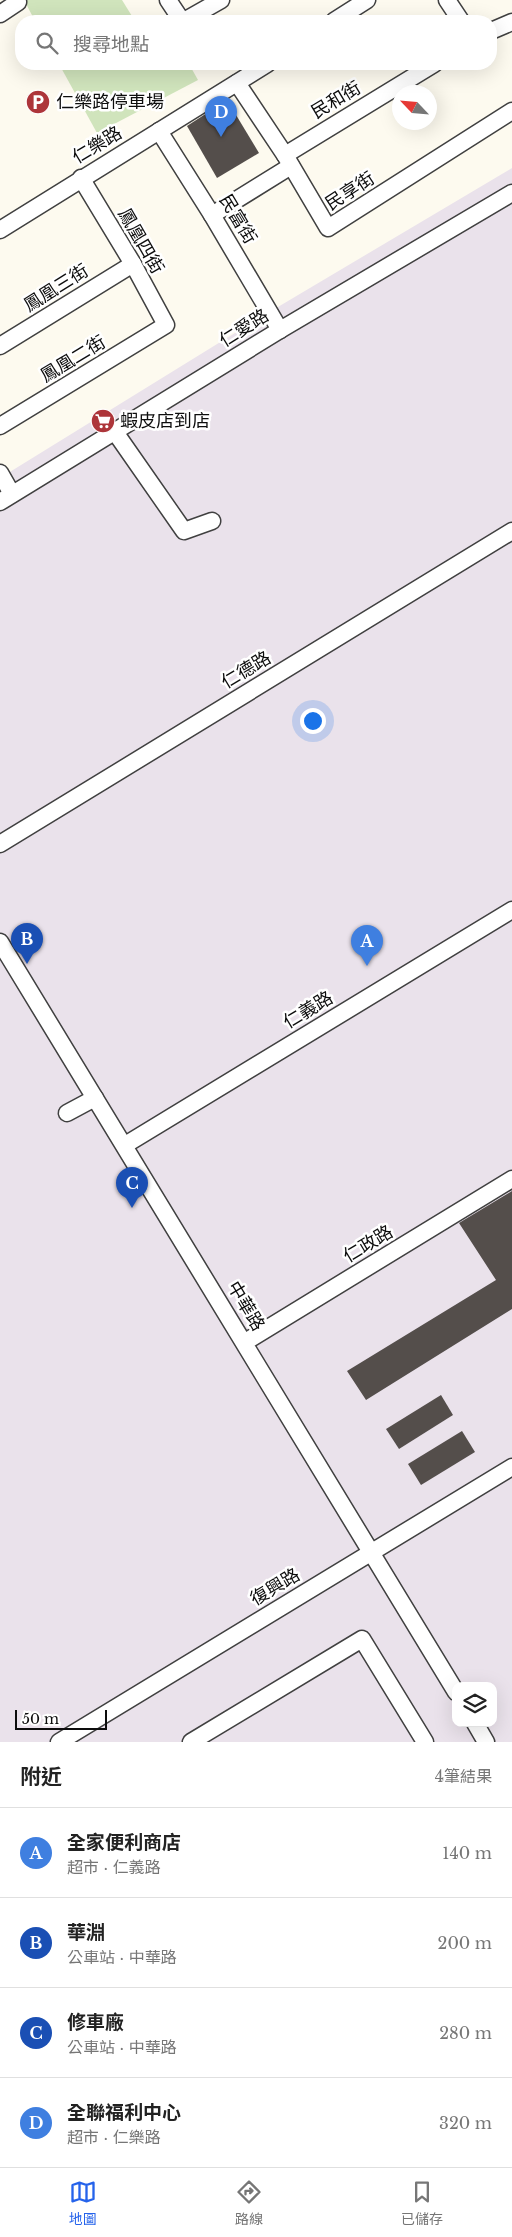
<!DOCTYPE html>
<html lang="zh-TW">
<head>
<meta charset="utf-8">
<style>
  body { margin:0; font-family:"Libre Baskerville","Noto Sans TC",serif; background:#f6f6f6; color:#222 }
  .controls { position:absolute; right:15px; bottom:15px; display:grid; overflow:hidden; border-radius:10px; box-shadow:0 5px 20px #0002 }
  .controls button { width:45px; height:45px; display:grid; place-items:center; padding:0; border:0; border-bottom:1px solid #e0e0e0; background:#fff; color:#222; font:25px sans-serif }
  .compass { position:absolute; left:392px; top:85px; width:45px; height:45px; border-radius:50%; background:#fff; box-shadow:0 5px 20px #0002; rotate:296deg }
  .scale { position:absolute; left:15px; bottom:12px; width:92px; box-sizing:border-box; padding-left:5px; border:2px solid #0d0d0d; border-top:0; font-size:14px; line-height:18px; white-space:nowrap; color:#0d0d0d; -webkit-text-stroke:4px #fff; paint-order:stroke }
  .you { position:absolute; left:312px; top:720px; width:18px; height:18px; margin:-12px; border:4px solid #fff; border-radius:50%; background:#1a73e8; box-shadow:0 0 0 8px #1a73e833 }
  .badge { display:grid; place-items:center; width:32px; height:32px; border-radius:50%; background:#2563eb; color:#fff; font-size:16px; font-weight:700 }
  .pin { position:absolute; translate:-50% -41px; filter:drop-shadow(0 1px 2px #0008) }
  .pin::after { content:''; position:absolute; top:26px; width:18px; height:15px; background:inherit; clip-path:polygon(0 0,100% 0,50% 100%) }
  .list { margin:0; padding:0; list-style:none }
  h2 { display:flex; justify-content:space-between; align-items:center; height:65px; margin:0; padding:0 20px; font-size:21px }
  h2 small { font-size:16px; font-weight:400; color:#767676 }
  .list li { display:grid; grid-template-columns:32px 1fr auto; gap:15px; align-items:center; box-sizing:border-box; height:90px; padding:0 20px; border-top:1px solid #e0e0e0 }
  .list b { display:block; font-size:19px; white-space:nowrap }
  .list p { margin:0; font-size:16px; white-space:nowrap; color:#767676 }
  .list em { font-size:16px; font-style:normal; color:#767676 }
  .icon { flex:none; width:28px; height:28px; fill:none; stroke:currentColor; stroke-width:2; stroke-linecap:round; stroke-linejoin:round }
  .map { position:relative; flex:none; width:512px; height:1742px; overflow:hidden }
  .search { position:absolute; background:#fff; box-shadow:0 5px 20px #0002; left:15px; right:15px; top:15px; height:55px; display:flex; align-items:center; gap:12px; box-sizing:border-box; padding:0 18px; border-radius:20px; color:#767676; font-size:19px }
  .sheet { height:425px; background:#fff }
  nav { display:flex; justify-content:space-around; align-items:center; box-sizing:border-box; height:70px; border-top:1px solid #e0e0e0; background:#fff; font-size:14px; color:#767676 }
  nav a { display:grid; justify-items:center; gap:2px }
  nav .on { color:#2563eb }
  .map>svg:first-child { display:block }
  .industrial { fill:#eae2eb; fill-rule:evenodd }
  .green { fill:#d0e4bc }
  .building { fill:#544e4b }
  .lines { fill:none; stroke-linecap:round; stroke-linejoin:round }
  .minor-casing { stroke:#404040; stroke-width:19 }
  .minor { stroke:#fff; stroke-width:16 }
  .labels { text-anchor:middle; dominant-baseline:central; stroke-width:5; stroke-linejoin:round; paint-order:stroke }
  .street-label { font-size:18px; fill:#0d0d0d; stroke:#fff }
  .poi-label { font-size:18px; fill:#0d0d0d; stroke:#fff; text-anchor:start }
</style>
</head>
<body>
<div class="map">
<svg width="512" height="1742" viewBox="0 0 512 1742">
  <rect width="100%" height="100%" fill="#fdfaef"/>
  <path class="industrial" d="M512,168v1574h-512v-1264l256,-158zM456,1686h37v37h-37z"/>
  <g class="green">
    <path d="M24,0h98l13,21h-100z"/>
    <path d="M59,64h130l9,16 -101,53z"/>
  </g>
  <g class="building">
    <path d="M227,100l32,53 -42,25 -30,-52z"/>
    <path d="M512,1191v118l-146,91 -19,-29 149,-91 -37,-57z"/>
    <path d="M441,1395l12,20 -54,34 -13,-20z"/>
    <path d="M462,1431l13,21 -54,33 -13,-21z"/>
  </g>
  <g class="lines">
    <g class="minor-casing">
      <g id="minor">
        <path d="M168,0l14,21"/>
        <path d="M447,0l14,21"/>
        <path d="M0,14l18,-12 -1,-2"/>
        <path d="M184,21l37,-21"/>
        <path d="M334,21l33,-21"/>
        <path d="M491,31l21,-9"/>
        <path d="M237,83l48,72 43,73 184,-117"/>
        <path d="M159,131l53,84 68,115"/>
        <path d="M285,155l149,-91"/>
        <path d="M212,215l79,-49"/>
        <path d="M0,230l267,-166"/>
        <path d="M0,346l133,-82"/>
        <path d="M0,426l166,-101 -33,-61 -52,-86"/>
        <path d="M115,432l69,99 28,-10"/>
        <path d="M0,473l12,21"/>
        <path d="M0,502l280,-172 232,-137"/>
        <path d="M0,844l512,-313"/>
        <path d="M0,942l456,750"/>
        <path d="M67,1113l28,-15"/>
        <path d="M125,1145l387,-235"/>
        <path d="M245,1342l267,-163"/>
        <path d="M475,1723l11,19"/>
        <path d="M59,1742l453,-275"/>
        <path d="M191,1742l171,-103 63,103"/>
      </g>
    </g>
    <use href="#minor" class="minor"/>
  </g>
  <defs>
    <g id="parking-disc" transform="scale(1.25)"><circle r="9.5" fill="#ad353a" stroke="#fff"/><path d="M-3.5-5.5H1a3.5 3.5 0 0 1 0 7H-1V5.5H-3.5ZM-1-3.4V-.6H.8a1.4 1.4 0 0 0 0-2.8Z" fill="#fff"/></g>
    <g id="supermarket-disc" transform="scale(1.25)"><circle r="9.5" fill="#ad353a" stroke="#fff"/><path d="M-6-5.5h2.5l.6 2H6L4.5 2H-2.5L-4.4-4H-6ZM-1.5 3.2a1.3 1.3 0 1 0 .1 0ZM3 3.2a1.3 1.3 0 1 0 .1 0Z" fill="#fff"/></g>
  </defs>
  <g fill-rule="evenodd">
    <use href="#parking-disc" x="38" y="102"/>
    <use href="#supermarket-disc" x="103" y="421"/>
  </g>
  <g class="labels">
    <g class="street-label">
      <text transform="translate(336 100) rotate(-31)">民和街</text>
      <text transform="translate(97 145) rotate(-31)">仁樂路</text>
      <text transform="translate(350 191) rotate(-33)">民享街</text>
      <text transform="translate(238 219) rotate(59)">民富街</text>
      <text transform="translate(141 241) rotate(60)">鳳凰四街</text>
      <text transform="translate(56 288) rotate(-32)">鳳凰三街</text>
      <text transform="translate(244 328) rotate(-32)">仁愛路</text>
      <text transform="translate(73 359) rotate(-31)">鳳凰二街</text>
      <text transform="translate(246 670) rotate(-31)">仁德路</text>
      <text transform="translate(308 1010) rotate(-31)">仁義路</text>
      <text transform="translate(368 1244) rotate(-31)">仁政路</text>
      <text transform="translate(246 1306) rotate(59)">中華路</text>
      <text transform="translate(275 1587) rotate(-31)">復興路</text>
    </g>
    <g class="poi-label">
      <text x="56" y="102">仁樂路停車場</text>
      <text x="120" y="421">蝦皮店到店</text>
    </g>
  </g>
</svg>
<div class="controls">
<button><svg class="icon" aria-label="layers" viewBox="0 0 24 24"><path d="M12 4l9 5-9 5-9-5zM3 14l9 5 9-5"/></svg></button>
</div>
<svg class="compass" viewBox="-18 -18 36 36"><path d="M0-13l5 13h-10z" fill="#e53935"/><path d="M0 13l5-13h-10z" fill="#767676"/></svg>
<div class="scale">50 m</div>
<div class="you"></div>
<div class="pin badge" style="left:367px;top:966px;background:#3f7fe0">A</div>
<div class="pin badge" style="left:27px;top:964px;background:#1a4fb4">B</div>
<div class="pin badge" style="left:132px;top:1208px;background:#1a4fb4">C</div>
<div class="pin badge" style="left:221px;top:137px;background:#3f7fe0">D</div>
<div class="search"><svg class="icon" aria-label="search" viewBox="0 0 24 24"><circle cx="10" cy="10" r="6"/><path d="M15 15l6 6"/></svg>搜尋地點</div>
</div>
<section class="sheet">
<h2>附近<small>4筆結果</small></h2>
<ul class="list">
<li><span class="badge" style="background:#3f7fe0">A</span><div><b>全家便利商店</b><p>超市 · 仁義路</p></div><em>140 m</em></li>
<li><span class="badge" style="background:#1a4fb4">B</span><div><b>華淵</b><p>公車站 · 中華路</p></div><em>200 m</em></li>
<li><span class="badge" style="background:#1a4fb4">C</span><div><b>修車廠</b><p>公車站 · 中華路</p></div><em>280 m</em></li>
<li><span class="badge" style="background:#3f7fe0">D</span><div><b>全聯福利中心</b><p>超市 · 仁樂路</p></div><em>320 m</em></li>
</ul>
</section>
<nav>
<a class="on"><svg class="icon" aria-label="map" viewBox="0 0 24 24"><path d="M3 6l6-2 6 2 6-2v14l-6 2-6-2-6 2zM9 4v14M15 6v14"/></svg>地圖</a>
<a><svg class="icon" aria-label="directions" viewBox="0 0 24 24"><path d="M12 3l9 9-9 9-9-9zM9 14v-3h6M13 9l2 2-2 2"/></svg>路線</a>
<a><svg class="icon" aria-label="saved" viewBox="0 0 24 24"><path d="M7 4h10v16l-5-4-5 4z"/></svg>已儲存</a>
</nav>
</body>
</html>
